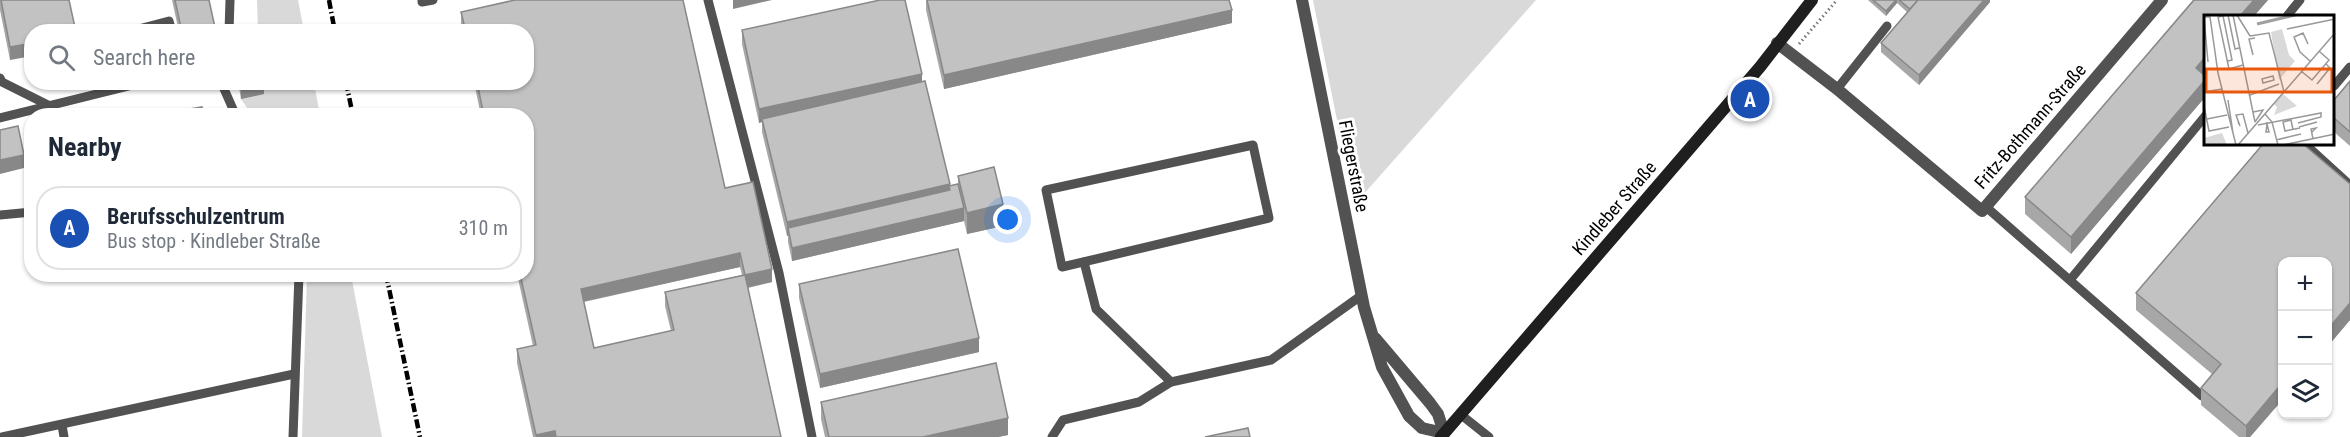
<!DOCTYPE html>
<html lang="en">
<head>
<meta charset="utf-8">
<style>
  body { margin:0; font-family:"Roboto Condensed",sans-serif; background:#f6f6f7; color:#1f2937 }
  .controls { position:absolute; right:18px; bottom:18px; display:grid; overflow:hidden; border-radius:12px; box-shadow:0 2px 4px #0004 }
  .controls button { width:54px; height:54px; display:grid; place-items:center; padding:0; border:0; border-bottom:2px solid #e0e1e3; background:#fff; color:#1f2937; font:30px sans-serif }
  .you { position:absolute; left:1008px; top:220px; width:21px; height:21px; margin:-15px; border:4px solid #fff; border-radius:50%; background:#1a73e8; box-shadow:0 0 0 9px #1a73e833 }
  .badge { display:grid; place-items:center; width:39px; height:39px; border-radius:50%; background:#0b8043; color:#fff; font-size:20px; font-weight:700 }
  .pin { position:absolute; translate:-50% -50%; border:3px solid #fff; box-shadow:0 2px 6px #0006 }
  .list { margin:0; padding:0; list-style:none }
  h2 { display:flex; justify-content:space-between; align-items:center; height:78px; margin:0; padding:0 24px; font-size:26px }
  h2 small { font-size:20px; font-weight:400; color:#747a83 }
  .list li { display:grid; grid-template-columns:39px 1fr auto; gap:18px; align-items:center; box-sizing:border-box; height:84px; margin:0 12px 12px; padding:0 12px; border:2px solid #e0e1e3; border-radius:24px }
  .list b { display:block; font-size:22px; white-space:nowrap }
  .list p { margin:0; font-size:20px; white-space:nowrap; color:#747a83 }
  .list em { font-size:20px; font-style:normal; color:#747a83 }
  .icon { flex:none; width:33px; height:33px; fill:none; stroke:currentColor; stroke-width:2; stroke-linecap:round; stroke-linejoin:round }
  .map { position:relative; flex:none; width:2350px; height:437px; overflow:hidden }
  .search { position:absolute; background:#fff; box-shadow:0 2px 4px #0004; left:24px; top:24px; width:510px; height:66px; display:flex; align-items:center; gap:15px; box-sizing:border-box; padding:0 21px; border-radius:24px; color:#747a83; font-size:22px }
  .panel { position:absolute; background:#fff; box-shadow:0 2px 4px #0004; left:24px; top:108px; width:510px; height:174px; border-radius:24px }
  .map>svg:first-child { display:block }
  .green { fill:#d9d9d9 }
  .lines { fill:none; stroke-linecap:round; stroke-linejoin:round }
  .path { stroke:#747474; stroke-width:3; stroke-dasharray:1.5 3; stroke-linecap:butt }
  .lane { stroke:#525252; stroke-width:9 }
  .street { stroke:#525252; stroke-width:12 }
  .secondary { stroke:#1f1f1f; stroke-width:12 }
  .rail { stroke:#000; stroke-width:4.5; stroke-dasharray:9 3 1.5 3; stroke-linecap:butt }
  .wall { fill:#a7a7a7; fill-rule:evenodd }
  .shaded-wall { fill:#888 }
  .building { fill:#c2c2c2; stroke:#888; stroke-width:1.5 }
  .labels { text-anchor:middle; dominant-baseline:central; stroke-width:6; stroke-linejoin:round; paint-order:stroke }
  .street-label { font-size:18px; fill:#000; stroke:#fff }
  .inset-river { fill:none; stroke:#a0a0a0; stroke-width:3 }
  .inset-road { fill:none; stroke:#999; stroke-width:1.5 }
  .view { fill:#e8590c; fill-opacity:0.15; stroke:#e8590c; stroke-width:3 }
  .inset-edge { fill:none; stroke:#000; stroke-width:3 }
</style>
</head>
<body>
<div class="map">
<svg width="2350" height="437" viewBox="0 0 2350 437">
  <rect width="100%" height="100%" fill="#fff"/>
  <g class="green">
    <path d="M257,0h41l6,31h-46z"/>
    <path d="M1313,0h223l-182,205z"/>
    <path d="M261,83h53l6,32h-68l-11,-16 23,-5z"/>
    <path d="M307,275h44l31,162h-80z"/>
  </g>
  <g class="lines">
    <path class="path" d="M1799,44l38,-44"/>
    <g class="lane">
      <path d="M422,0v2l11,-2"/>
      <path d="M708,0l71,273 33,164"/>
      <path d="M2287,16l13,-16"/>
      <path d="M127,32l42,-11 3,11"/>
      <path d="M229,32l1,-32"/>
      <path d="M0,78l2,4 48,24"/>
      <path d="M221,82l15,34"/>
      <path d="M2334,86l16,-19"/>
      <path d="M1837,89l50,-63"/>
      <path d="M0,118l145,-36"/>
      <path d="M2305,144l45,41"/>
      <path d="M1253,145l16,73 -207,49 -16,-77z"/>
      <path d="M1985,206l217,190"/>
      <path d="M0,215l32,-3"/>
      <path d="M1084,262l12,47 75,73"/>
      <path d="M2070,280l136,-165"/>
      <path d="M1460,414l29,23"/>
      <path d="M62,425l2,12"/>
      <path d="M2,437l292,-63"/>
      <path d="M293,437l6,-163"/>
      <path d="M1052,437l11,-17 76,-18 32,-20 100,-22 91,-65"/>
    </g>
    <g class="street">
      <path d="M1302,0l62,307 18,60 27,49 13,12 22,5 -6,-19 -8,-11 -55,-65"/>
      <path d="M1777,43l60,46 145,122 180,-211"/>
    </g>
    <path class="secondary" d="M1441,437l319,-370 52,-67"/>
    <g class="rail">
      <path d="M329,0l6,32"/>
      <path d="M346,82l7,34"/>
      <path d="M386,274l34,163"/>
    </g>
  </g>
  <g class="wall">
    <path d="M0,0h69l-59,60 -10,-50z"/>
    <path d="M172,0h37l7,32h-37z"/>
    <path d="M515,0h168l42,188 28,-6 19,87v13l-24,6 33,149h-248l-16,-74v-14l16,-3 -16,-72h9v-158h-45l-7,-34h52v-50h-63l-2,-7v-13zM740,267l2,8 -77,17v14l6,25 -77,17 -10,-46z"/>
    <path d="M926,0h303l3,23 -288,66 -18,-79z"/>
    <path d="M1868,0h122v2l-71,83 -38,-33v-9l26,-31 -10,-9 -11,13z"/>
    <path d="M2193,0h75l-14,16h-48v57l-2,2 2,1v20l-135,158 -46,-40v-17z"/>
    <path d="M742,30l180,51 28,105 8,-2v-8l45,50 -36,8 -3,-13 -172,40 -4,-19v-6h-1l-25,-104v-10l-3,1 -17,-79z"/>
    <path d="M2350,81v65l-16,-14v-32z"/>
    <path d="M238,82h26v12l-23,5z"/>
    <path d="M2350,184v136l-22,26v-85h-45v138l-33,38h-11l-38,-32v-17l11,-14 -76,-64v-17z"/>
    <path d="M799,284l180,68 -159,36 -21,-90z"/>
    <path d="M821,402l187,33 -10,2h-173l-4,-18z"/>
  </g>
  <g class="shaded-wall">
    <path d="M733,0h39l-39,9z"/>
    <path d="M1896,0h1v3l-11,13v-5z"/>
    <path d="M1984,0h6v2l-71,83v-10z"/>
    <path d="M2254,0h14l-14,16h-14z"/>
    <path d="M1232,10v13l-288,66v-14z"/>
    <path d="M32,43v13l-22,4v-13z"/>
    <path d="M2206,56v17l-10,12v-17z"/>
    <path d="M922,74v13l-160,32v3l-3,1v-14z"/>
    <path d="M2206,79v17l-135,158v-17z"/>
    <path d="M256,82h8v12l-23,5v-13z"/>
    <path d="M24,155v13l-24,6v-14z"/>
    <path d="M950,184l-1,14 -161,30v8h-1v-14z"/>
    <path d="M1003,204v22l-36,8v-21z"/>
    <path d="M964,208v13l-172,40v-13z"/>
    <path d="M740,253v14l-159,35v-13z"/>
    <path d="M772,269v13l-27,6v-13z"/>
    <path d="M2350,303v17l-22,26v-17z"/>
    <path d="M979,338v14l-159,36v-14z"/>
    <path d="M2283,382v17l-33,38h-4v-11z"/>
    <path d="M1008,418v17l-10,2h-75z"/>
    <path d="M555,431v6h-19v-2z"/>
  </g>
  <g class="building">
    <path d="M1,0h68l7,32h-44v11l-22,4z"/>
    <path d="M175,0h34l7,32h-34z"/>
    <path d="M515,0h168l42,188 28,-6 19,87 -27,6 -5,-22 -159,36 13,59 80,-18 -9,-38 80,-17 36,162h-225l-1,-6 -19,4 -19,-86 19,-4 -16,-71h6v-158h-42l-7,-34h49v-50h-60l-5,-20z"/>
    <path d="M880,0h25l17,74 -163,35 -17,-79z"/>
    <path d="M927,0h302l3,10 -288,65z"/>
    <path d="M1873,0h23l-10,11z"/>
    <path d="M1899,0h19l-8,9z"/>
    <path d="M1918,0h66l-65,75 -38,-32z"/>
    <path d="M2194,0h60l-14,16h-34v40l-10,12 10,9v2l-135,158 -46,-40z"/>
    <path d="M925,81l25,103 -163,38 -25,-103z"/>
    <path d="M2350,81v51l-16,-14v-18z"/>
    <path d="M240,82h16l-15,4z"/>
    <path d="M202,107l1,9h-41v-2z"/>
    <path d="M18,126l6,29 -24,5v-30z"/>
    <path d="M2263,144h40l47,40v119l-22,26v-68h-45v121l-37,44 -45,-38 20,-24 -85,-71z"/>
    <path d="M994,167l9,37 -36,9 -9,-37z"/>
    <path d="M958,184l6,24 -172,40 -4,-20 162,-38 -1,-4z"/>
    <path d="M958,249l21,89 -159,36 -21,-90z"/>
    <path d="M996,363l12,55 -85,19h-94l-8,-35z"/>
    <path d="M1248,428l2,9h-45z"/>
  </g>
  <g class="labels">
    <g class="street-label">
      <text transform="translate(2030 126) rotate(-49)">Fritz-Bothmann-Straße</text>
      <text transform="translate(1354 166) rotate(79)">Fliegerstraße</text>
      <text transform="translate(1614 208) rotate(-49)">Kindleber Straße</text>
    </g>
  </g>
  <g transform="translate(2204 15)">
    <rect width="130" height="130" fill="#fff"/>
    <path d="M78,14l7,26 6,6 -16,19 -8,-48zM79,79l14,12 -23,9 3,-8 -3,-3zM18,118l5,12h-23v-7z" fill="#d9d9d9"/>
    <path class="inset-river" d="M53,9l38,-9"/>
    <path class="inset-road" d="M23,0l-9,2 11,52 14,-4M24,0l7,34 4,-1M29,0l22,107M33,0l13,21M19,1l9,44 -4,1M0,2h6l8,56 18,72M0,3l4,44M83,14l48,-10M46,21l19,-3 15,59M104,29l-5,-11 -9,4 6,15 10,9M49,40l-4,-16 6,-1M97,56l11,9 17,-20 -10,-9M69,61l1,4 -11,3 -1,-4zM113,69l13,-16 -4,-4M0,77l18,-3M46,80l29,-11M24,85l5,33M0,91l5,25 20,-4M49,97l10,-2 -8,12M61,99l7,8 6,23M3,104l20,-4M34,107l2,4 -4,-11 7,-1 5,19M63,107v2l2,8h-3l1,-8M54,110l63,-12v4l-23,6M95,112l18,-5M89,115l-2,-10 -8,2 2,9 15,-3M108,117l4,-4 -5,1 2,10M72,125l25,-6M34,130l97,-112M79,130l52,-11"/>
    <path class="view" d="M2,54h126v23h-126z"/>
    <rect width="130" height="130" class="inset-edge"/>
  </g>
</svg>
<div class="controls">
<button>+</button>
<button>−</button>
<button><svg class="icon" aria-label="layers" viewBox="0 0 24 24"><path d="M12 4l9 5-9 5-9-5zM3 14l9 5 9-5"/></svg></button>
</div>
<div class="you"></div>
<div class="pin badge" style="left:1750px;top:99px;background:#1a4fb4">A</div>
<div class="search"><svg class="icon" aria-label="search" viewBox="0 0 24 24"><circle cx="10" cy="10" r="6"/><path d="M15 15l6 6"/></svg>Search here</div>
<section class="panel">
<h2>Nearby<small></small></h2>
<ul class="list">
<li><span class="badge" style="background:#1a4fb4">A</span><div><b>Berufsschulzentrum</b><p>Bus stop · Kindleber Straße</p></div><em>310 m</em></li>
</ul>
</section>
</div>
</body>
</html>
